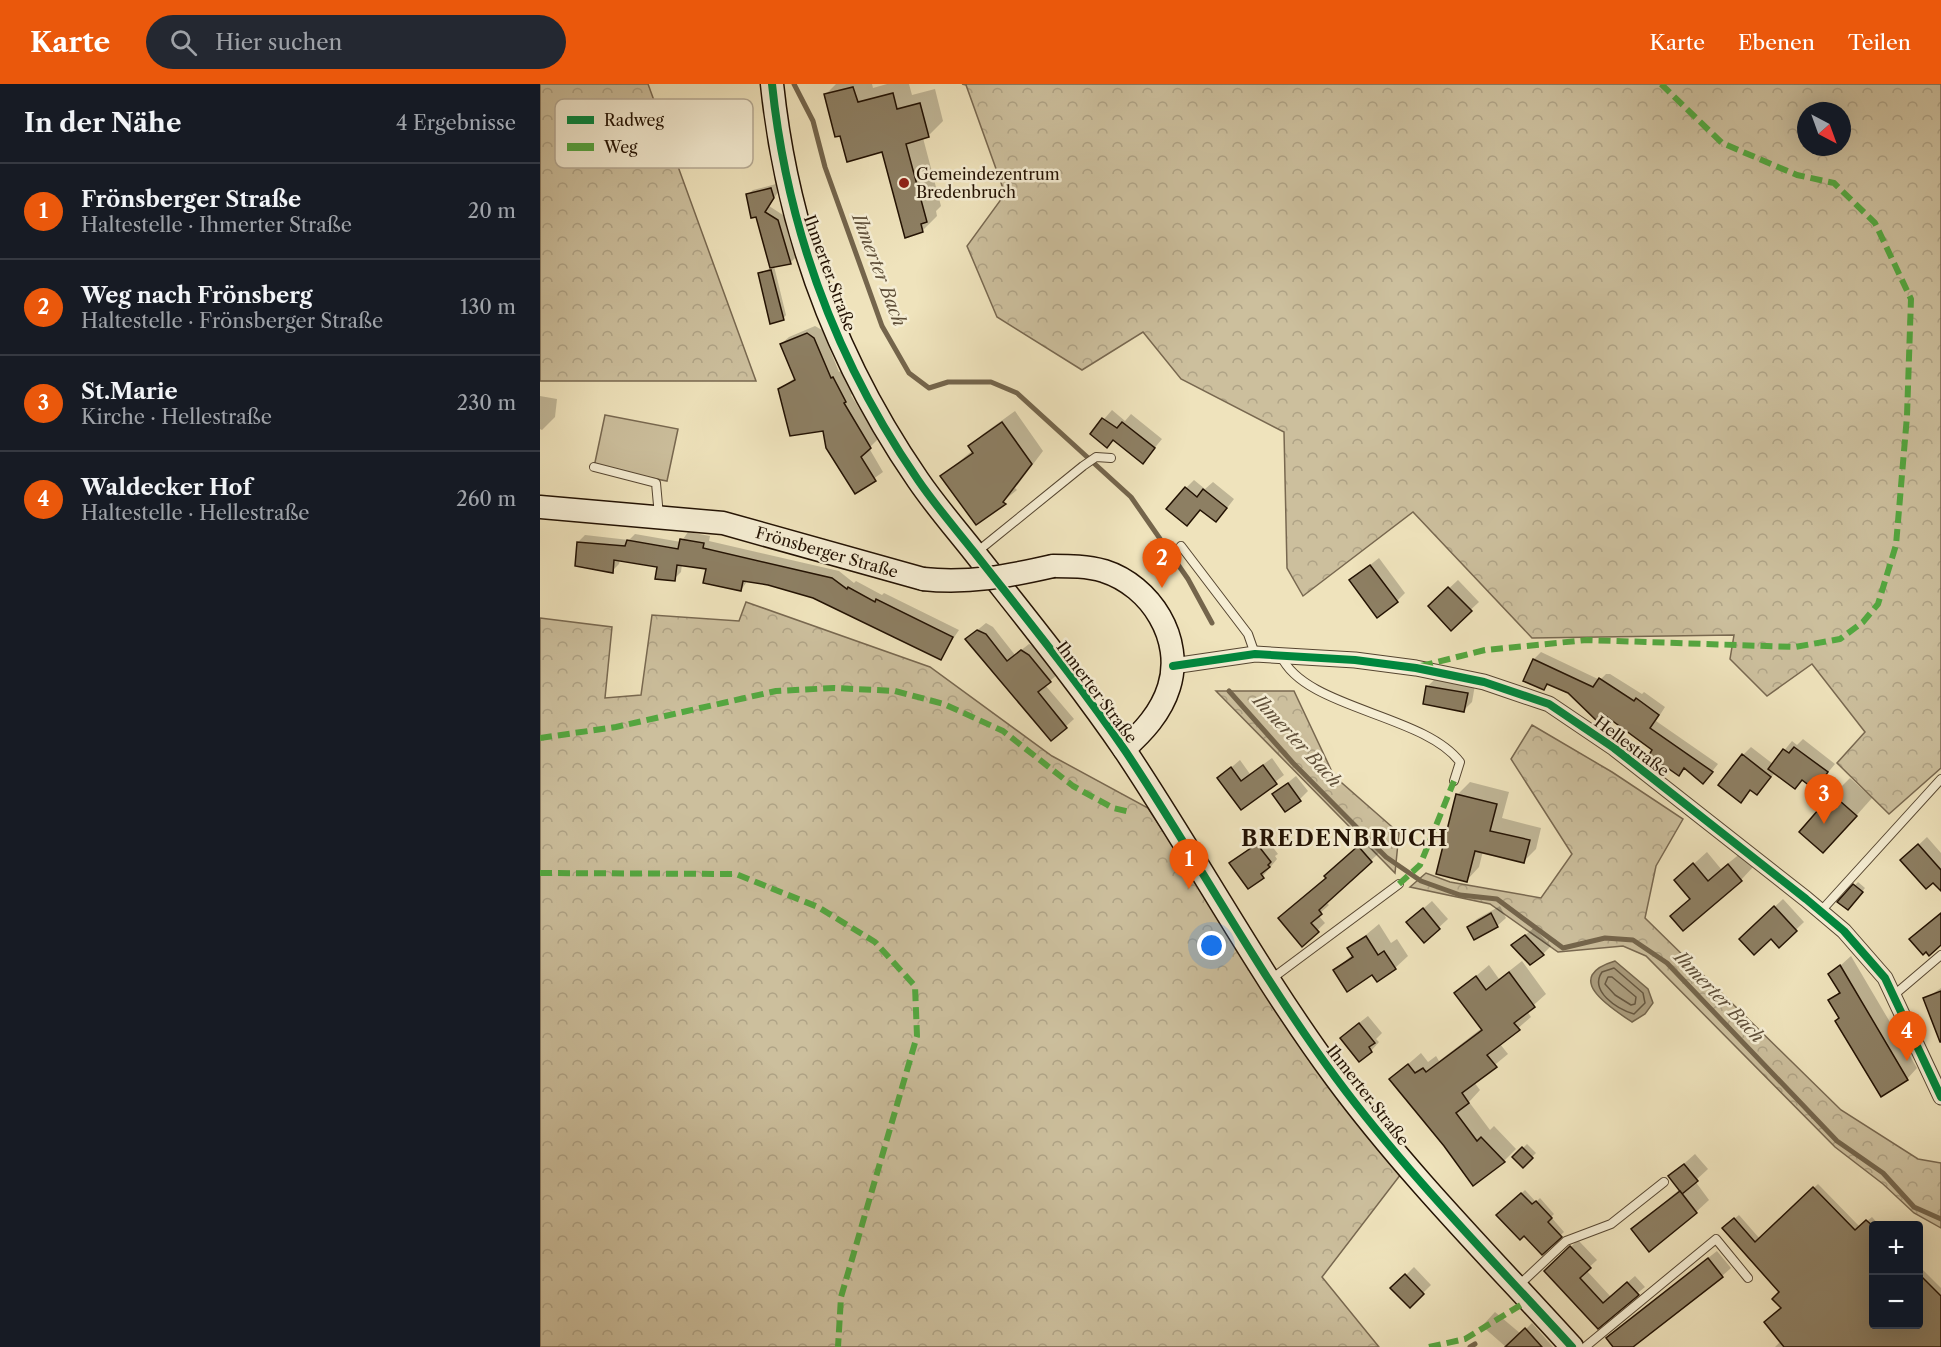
<!DOCTYPE html>
<html lang="de">
<head>
<meta charset="utf-8">
<style>
  body { margin:0; font-family:"Libre Caslon Text",serif; background:#242831; color:#f1f3f6 }
  .controls { position:absolute; right:18px; bottom:18px; display:grid; overflow:hidden; border-radius:6px; box-shadow:0 6px 24px #0002 }
  .controls button { width:54px; height:54px; display:grid; place-items:center; padding:0; border:0; border-bottom:2px solid #363941; background:#171b24; color:#f1f3f6; font:30px sans-serif }
  .compass { position:absolute; left:1257px; top:18px; width:54px; height:54px; border-radius:50%; background:#171b24; box-shadow:0 6px 24px #0002; rotate:139deg }
  .you { position:absolute; left:672px; top:862px; width:21px; height:21px; margin:-15px; border:4px solid #fff; border-radius:50%; background:#1a73e8; box-shadow:0 0 0 9px #1a73e833 }
  .badge { display:grid; place-items:center; width:39px; height:39px; border-radius:50%; background:#ea580c; color:#fff; font-size:20px; font-weight:700 }
  .pin { position:absolute; translate:-50% -50px; filter:drop-shadow(0 2px 3px #0008) }
  .pin::after { content:''; position:absolute; top:32px; width:21px; height:18px; background:inherit; clip-path:polygon(0 0,100% 0,50% 100%) }
  .list { margin:0; padding:0; list-style:none }
  h2 { display:flex; justify-content:space-between; align-items:center; height:78px; margin:0; padding:0 24px; font-size:26px }
  h2 small { font-size:20px; font-weight:400; color:#9ea1a6 }
  .list li { display:grid; grid-template-columns:39px 1fr auto; gap:18px; align-items:center; box-sizing:border-box; height:96px; padding:0 24px; border-top:2px solid #363941 }
  .list b { display:block; font-size:22px; white-space:nowrap }
  .list p { margin:0; font-size:20px; white-space:nowrap; color:#9ea1a6 }
  .list em { font-size:20px; font-style:normal; color:#9ea1a6 }
  .icon { flex:none; width:33px; height:33px; fill:none; stroke:currentColor; stroke-width:2; stroke-linecap:round; stroke-linejoin:round }
  .map { position:relative; flex:none; width:1401px; height:1263px; overflow:hidden }
  header { display:flex; align-items:center; gap:36px; box-sizing:border-box; height:84px; padding:0 30px; background:#ea580c; color:#fff }
  header strong { font-size:28px }
  nav { display:flex; gap:33px; margin-inline-start:auto; font-size:21px }
  .search { width:420px; height:54px; background:#242831; display:flex; align-items:center; gap:15px; box-sizing:border-box; padding:0 21px; border-radius:33px; color:#9ea1a6; font-size:22px }
  main { display:flex }
  aside { flex:1; background:#171b24 }
  .map>svg:first-child { display:block }
  .forest { fill:url(#forest-crowns); stroke:#786850; stroke-width:1.5; fill-rule:evenodd }
  .pitch { fill:#ccbf9d; stroke:#786850; stroke-width:1.5 }
  .water { fill:#aa9c7d; stroke:#74654c; stroke-width:1.5 }
  .shadow { fill:#0003 }
  .lines { fill:none; stroke-linecap:round; stroke-linejoin:round }
  .shore { stroke:#665740; stroke-width:1.5 }
  .stream { stroke:#74654c; stroke-width:5 }
  .building { fill:#8d7f63; stroke:#231203; stroke-width:1.5 }
  .lane-casing { stroke:#564631; stroke-width:10 }
  .street-casing { stroke:#564631; stroke-width:17 }
  .secondary-casing { stroke:#231203; stroke-width:25 }
  .lane { stroke:#f5edd3; stroke-width:8 }
  .street { stroke:#f5edd3; stroke-width:15 }
  .secondary { stroke:#f5edd3; stroke-width:22 }
  .secondary-bridge-casing { stroke:#231203; stroke-width:25; stroke-linecap:butt }
  .secondary-bridge { stroke:#f5edd3; stroke-width:22 }
  .quiet { stroke:#53a840; stroke-width:6; stroke-dasharray:12 6; stroke-linecap:butt }
  .cycleway-casing { stroke:#f5edd3; stroke-width:11 }
  .cycleway { stroke:#00873e; stroke-width:8 }
  .poi-dot { fill:#8f2418; stroke:#f5edd3; stroke-width:2 }
  .labels { text-anchor:middle; dominant-baseline:central; stroke-width:5; stroke-linejoin:round; paint-order:stroke }
  .poi-label { font-size:16px; fill:#231203; stroke:#f5edd3; text-anchor:start }
  .street-label { font-size:16px; fill:#231203; stroke:#f5edd3 }
  .water-label { font-size:18px; font-style:italic; fill:#60503a; stroke:#f5edd3 }
  .district-label { font-size:22px; font-weight:bold; letter-spacing:1.5px; fill:#231203; stroke:#f5edd3 }
  .key { fill:#f5edd3; stroke:#b6ab95; stroke-width:1.5 }
  .key-label { font-size:16px; fill:#231203 }
</style>
</head>
<body>
<header>
<strong>Karte</strong>
<div class="search"><svg class="icon" aria-label="search" viewBox="0 0 24 24"><circle cx="10" cy="10" r="6"/><path d="M15 15l6 6"/></svg>Hier suchen</div>
<nav><a>Karte</a><a>Ebenen</a><a>Teilen</a></nav>
</header>
<main>
<aside>
<h2>In der Nähe<small>4 Ergebnisse</small></h2>
<ul class="list">
<li><span class="badge">1</span><div><b>Frönsberger Straße</b><p>Haltestelle · Ihmerter Straße</p></div><em>20 m</em></li>
<li><span class="badge">2</span><div><b>Weg nach Frönsberg</b><p>Haltestelle · Frönsberger Straße</p></div><em>130 m</em></li>
<li><span class="badge">3</span><div><b>St.Marie</b><p>Kirche · Hellestraße</p></div><em>230 m</em></li>
<li><span class="badge">4</span><div><b>Waldecker Hof</b><p>Haltestelle · Hellestraße</p></div><em>260 m</em></li>
</ul>
</aside>
<div class="map">
<svg width="1401" height="1263" viewBox="0 0 1401 1263">
  <defs>
    <pattern id="forest-crowns" width="20" height="18" patternUnits="userSpaceOnUse" patternTransform="scale(1.5)"><rect width="20" height="18" fill="#ccbf9d"/><path d="M2 6a3 3 0 1 1 6 0M12 15a3 3 0 1 1 6 0" fill="none" stroke="#afa386"/></pattern>
  </defs>
  <rect width="100%" height="100%" fill="#efe3bc"/>
  <filter id="stains"><feTurbulence type="fractalNoise" baseFrequency=".00333" numOctaves="4"/><feColorMatrix values="0 0 0 0 .2 0 0 0 0 .09 0 0 0 0 .02 0 0 0 .5 -.17"/></filter>
  <radialGradient id="worn" r=".72"><stop offset=".6" stop-color="#630" stop-opacity="0"/><stop offset="1" stop-color="#630" stop-opacity=".3"/></radialGradient>
  <g class="forest">
    <path d="M0,0h108l108,297h-216z"/>
    <path d="M422,0h979v684l-52,46 -52,-51 28,-31 -53,-68 -45,32 -37,-37 4,-24 -202,3 -119,-126 -110,84 -16,-28 -3,-136 -103,-53 -38,-47 -61,38 -85,-53 -30,-71 38,-52 -39,-109zM1266,27h36v36h-36z"/>
    <path d="M206,518l184,65 122,89 96,52 106,162 147,204 -79,103 57,70h-839v-729l72,9 -7,71 36,-3 11,-80 87,6z"/>
    <path d="M676,607h78l40,85 65,57 -4,40z"/>
    <path d="M992,641l80,47 71,47 -27,47 -11,52 196,192 77,49 23,4v65l-27,-15 -31,-29 -48,-37 -189,-191 -23,-10 -65,6 -68,-48 -80,-17 16,-14 24,9 91,16 31,-44 -61,-95z"/>
  </g>
  <path class="pitch" d="M65,331l73,14 -11,52 -73,-14z"/>
  <path class="water" d="M1075,877l33,28 5,14 -8,11 -13,8c-23,-15 -70,-45 -17,-61z"/>
  <g class="shadow">
    <path d="M296,0h36l1,4 14,-4h22l3,11 23,-6 8,32 -15,15 -5,2 18,68 -5,5 1,5 -15,15 -38,-81 -43,-16 -15,-40z"/>
    <path d="M236,100l2,8 -9,14 14,9 12,43 -5,5 -16,3 12,49 -3,4 -24,-46 13,-5 -14,-53 -11,-20 6,-5z"/>
    <path d="M275,242l7,4 17,42 2,-1 12,22 -2,2 27,44 -9,9 14,24 -28,20 -31,-62 -45,-41 17,-12 -15,-33 8,-7z"/>
    <path d="M0,312l17,3 -2,18 -13,13 -2,-1z"/>
    <path d="M572,326l13,11 6,-7 31,25 -19,23 -29,-24 -22,-5z"/>
    <path d="M475,327l28,40 -28,37 2,2 -41,33 -34,-47 31,-26 -3,-4 13,-12z"/>
    <path d="M654,396l11,9 8,-7 21,17 -10,13 -23,-4 -15,-20z"/>
    <path d="M148,448l22,4 -1,5 130,30 15,12 2,-2 26,14 2,-2 75,37 -19,28 -126,-62 -66,-16 -7,10 -33,-22 -26,-4 -1,8 -7,7 -15,-13 -39,-7 -1,5 -7,7 -34,-29 7,-7 44,5 6,-6 46,8z"/>
    <path d="M839,474l26,35 -8,8 -46,-21z"/>
    <path d="M918,496l21,22 -28,26 -21,-22z"/>
    <path d="M446,539l7,4 22,28 14,-11 10,5 19,25 -13,11 29,34 -22,20 -77,-107z"/>
    <path d="M1001,568l59,28 6,-6h4l32,20 2,-2 21,15 -9,14 62,43 -8,10 -25,-7 -6,7 -25,-25 -50,-36 -6,7 -17,-14 2,-3 -14,-11 -20,-9 -5,5 -19,-8 9,-21z"/>
    <path d="M896,594l39,7 -3,17 -8,8 -36,-24z"/>
    <path d="M1263,655l32,25 -20,24 -12,-9 -28,-6 -18,20 -6,-4 -10,12 2,-46 8,-8 22,17 19,-23 5,4z"/>
    <path d="M732,674l12,17 -43,33 -22,-30 21,-18 10,14z"/>
    <path d="M756,692l12,15 -8,8 -26,-5z"/>
    <path d="M1310,694l22,20 -32,36 -7,-39z"/>
    <path d="M930,698l39,10 -7,26 39,10 -5,21 -13,13 -40,-11 -4,16 -12,13 -10,-85z"/>
    <path d="M725,753l13,17 -3,2 2,3 -14,17 -15,11 -18,-24z"/>
    <path d="M1387,753l14,16v34l-30,-35z"/>
    <path d="M826,756l13,13 -53,49 3,3 -11,10 7,8 -23,22 25,-68z"/>
    <path d="M1167,768l14,17 20,-16 12,14 -12,13 -50,18 -15,-18z"/>
    <path d="M1318,798l7,6 -14,17 -11,-3z"/>
    <path d="M1243,815l21,23 -25,24 -8,-9 -30,2z"/>
    <path d="M892,817l16,18 -24,22 -7,-27z"/>
    <path d="M960,822l6,12 -9,8 -22,12 -7,-11 9,-8z"/>
    <path d="M839,840l12,19 6,-4 11,17 -13,12 -22,5 -38,-3 18,-16 -4,-5z"/>
    <path d="M994,844l17,18 -8,8 -30,-9z"/>
    <path d="M1311,872l66,112 -10,11 -66,-61 -11,-17 10,-10 -10,-16z"/>
    <path d="M982,877l24,33 -19,17 4,6 -31,27 8,10 -34,28 6,8 -11,12 21,28 4,-4 22,23 -12,12 -59,-16 -54,-66 30,-26 7,9 8,-6 3,5 43,-33 -26,-35 33,-28 10,14z"/>
    <path d="M1401,904v50l-16,-39z"/>
    <path d="M828,932l14,17 -6,6 3,3 -8,9 -21,-21z"/>
    <path d="M987,1060l9,9 -13,13 -9,-9z"/>
    <path d="M1155,1070l13,15 -13,12 14,19 -13,12 -63,17 47,-40 -10,-13z"/>
    <path d="M1278,1100l42,43 12,-10 8,9h-6v98h44v-59l23,23v59h-166l6,-6v-49l-53,-68 11,-9 21,24z"/>
    <path d="M985,1106l11,12 4,-4 14,16 -3,3 13,15 -22,21 -18,-19 -26,-19z"/>
    <path d="M1038,1156l19,20 -11,10 25,27 24,-21 10,11 -47,39 -52,-55z"/>
    <path d="M1177,1167l14,17 -9,8 -91,71h-16l-7,-9 8,-8z"/>
    <path d="M874,1183l17,18 -21,21 -17,-18z"/>
    <path d="M955,1228l26,22 11,-11 21,24h-47l-24,-21z"/>
  </g>
  <g class="lines">
    <g class="shore">
      <path d="M1074,884l29,25 2,10 -11,11c-17,-5 -45,-23 -32,-42z"/>
      <path d="M1068,893h4l24,20 -1,7 -4,1 -16,-10 -10,-11z"/>
    </g>
    <g class="stream">
      <path d="M254,0l19,37 12,46 57,159 27,47 20,15 19,-6h43l26,11 114,104 57,82 24,44"/>
      <path d="M689,607l64,72 93,94 35,24 39,14 37,4 66,49 42,-10 28,2 34,23 170,178 46,32 31,34 27,12"/>
      <path d="M930,1263l5,-3"/>
    </g>
  </g>
  <g class="building">
    <path d="M313,3l5,15 35,-9 4,16 23,-6 9,34 -23,7 21,78 -6,2 2,8 -18,6 -23,-86 -35,10 -7,-26 -5,1 -11,-43z"/>
    <path d="M231,104l3,10 -9,14 13,8 13,44 -21,4 -14,-51 -5,1 -5,-24z"/>
    <path d="M231,186l13,50 -14,4 -12,-51z"/>
    <path d="M267,249l7,5 17,40 2,-1 13,25 -2,1 27,45 -10,9 15,24 -21,13 -29,-46 -3,-17 -33,5 -12,-47 17,-9 -15,-36z"/>
    <path d="M562,334l15,10 5,-6 33,26 -12,16 -30,-24 -6,8 -17,-14z"/>
    <path d="M462,338l30,42 -29,38 3,2 -30,21 -36,-49 33,-23 -5,-7z"/>
    <path d="M645,403l12,10 6,-8 24,19 -11,14 -16,-12 -13,16 -21,-17z"/>
    <path d="M140,455l24,4 -1,5 129,30 15,11 1,-2 27,15 1,-3 77,38 -12,23 -128,-62 -45,-13 -25,-4 -2,10 -38,-8 3,-14 -29,-4 -2,16 -20,-2 2,-12 -43,-7 -1,13 -38,-7 2,-24 48,4 2,-6 51,9z"/>
    <path d="M830,481l28,37 -21,16 -28,-38z"/>
    <path d="M908,503l24,24 -21,20 -23,-25z"/>
    <path d="M437,546l9,4 21,27 14,-11 8,5 22,27 -13,10 29,36 -16,13 -86,-102z"/>
    <path d="M993,575l60,28 6,-9 35,23 2,-3 23,17 -9,13 63,44 -10,12 -19,-16 -5,8 -30,-21 3,-5 -49,-36 -5,8 -30,-29 -21,-9 -3,6 -21,-9z"/>
    <path d="M886,602l42,7 -4,19 -41,-8z"/>
    <path d="M1254,663l34,25 -13,18 -13,-10 -7,9 -27,-20 15,-20 6,4z"/>
    <path d="M1202,670l29,23 -14,18 -7,-5 -9,13 -23,-18z"/>
    <path d="M723,681l14,19 -36,26 -24,-32 14,-11 10,14z"/>
    <path d="M748,699l13,18 -16,11 -13,-18z"/>
    <path d="M916,710l41,10 -7,27 40,9 -6,23 -49,-12 -8,31 -31,-8z"/>
    <path d="M1292,710l25,22 -34,37 -24,-21z"/>
    <path d="M717,760l14,18 -3,3 2,2 -9,7 3,4 -16,11 -19,-26z"/>
    <path d="M1378,760l23,26v21l-8,-8 -7,6 -26,-29z"/>
    <path d="M818,762l14,16 -53,48 3,4 -11,9 8,9 -17,15 -24,-29 48,-40 -2,-2z"/>
    <path d="M1153,779l15,18 20,-17 14,17 -59,50 -13,-15 20,-17 -16,-19z"/>
    <path d="M1313,800l10,8 -15,18 -11,-8z"/>
    <path d="M1234,822l23,25 -18,17 -8,-9 -17,16 -15,-16z"/>
    <path d="M883,824l17,21 -16,14 -18,-21z"/>
    <path d="M951,829l7,14 -24,13 -7,-13z"/>
    <path d="M1401,829v32l-12,11 -3,-4 -3,3 -14,-16z"/>
    <path d="M985,851l19,20 -14,10 -19,-20z"/>
    <path d="M826,852l12,19 6,-4 12,18 -19,13 -5,-7 -25,17 -14,-22 20,-13 -6,-9z"/>
    <path d="M1300,881l68,115 -27,17 -46,-76 4,-3 -11,-18 12,-7 -12,-19z"/>
    <path d="M969,888l26,35 -21,16 6,7 -33,25 10,12 -35,26 7,10 -13,10 21,28 4,-4 24,25 -32,24 -29,-40 -55,-67 19,-15 7,9 8,-5 3,4 56,-42 -28,-37 22,-17 10,14z"/>
    <path d="M1401,907v51h-1l-17,-44z"/>
    <path d="M819,939l16,20 -6,4 3,5 -13,10 -19,-24z"/>
    <path d="M982,1063l11,11 -10,10 -11,-11z"/>
    <path d="M1144,1080l14,17 -16,13 -14,-18z"/>
    <path d="M1273,1103l42,43 11,-10 8,7v97h44v-51l23,23v51h-157l-20,-25 17,-14 -9,-9 7,-7 -57,-64 12,-10 21,24z"/>
    <path d="M1140,1107l17,22 -48,39 -18,-23z"/>
    <path d="M981,1109l11,11 4,-3 16,17 -4,4 14,15 -20,18 -18,-19 -4,4 -24,-25z"/>
    <path d="M1030,1162l21,22 -11,10 23,25 24,-21 12,13 -41,34 -54,-58z"/>
    <path d="M1168,1174l15,19 -90,70h-20l-7,-9z"/>
    <path d="M865,1190l19,20 -14,14 -20,-20z"/>
    <path d="M985,1244l17,19h-37z"/>
  </g>
  <g class="lines">
    <g class="lane-casing">
      <g id="lane">
        <path d="M54,383l62,16 3,33"/>
        <path d="M641,462l67,88 7,20"/>
        <path d="M438,467l105,-85 13,-9 15,1"/>
        <path d="M741,572c24,53 143,58 179,106l-6,19"/>
        <path d="M1281,827l120,-132"/>
        <path d="M730,896l129,-96"/>
        <path d="M1354,911l47,-40"/>
        <path d="M978,1202l48,-45 45,-17 53,-42"/>
        <path d="M1045,1263l131,-108 32,39"/>
      </g>
    </g>
    <g class="street-casing">
      <path id="street" d="M633,582l82,-12 100,6 61,8 68,14 65,22 65,44 192,151 38,32 41,47 56,119"/>
    </g>
    <g class="secondary-casing">
      <g id="secondary">
        <path d="M232,0c15,143 64,277 146,396 17,25 37,48 56,72 51,65 105,131 152,200 72,108 133,222 210,326 71,96 156,181 236,269"/>
        <path d="M0,423l183,16 200,56"/>
        <path d="M513,482c17,0 34,0 51,5 47,15 80,68 65,116 -8,26 -26,45 -45,62"/>
      </g>
    </g>
    <use href="#lane" class="lane"/>
    <use href="#street" class="street"/>
    <use href="#secondary" class="secondary"/>
    <g class="secondary-bridge-casing">
      <path id="secondary-bridge" d="M383,495c45,5 86,-3 130,-13"/>
    </g>
    <use href="#secondary-bridge" class="secondary-bridge"/>
    <g class="quiet">
      <path d="M881,582l64,-16 102,-10 208,7 45,-8 23,-17 15,-18 18,-59 11,-129 4,-117 -36,-76 -41,-40 -37,-8 -75,-32 -61,-59"/>
      <path d="M0,654l76,-11 160,-36 58,-3 61,3 49,13 59,27 70,55 40,22 17,4"/>
      <path d="M0,789l196,1 82,33 57,35 40,44 2,50 -76,261 -3,50"/>
      <path d="M859,800l21,-19 34,-84"/>
      <path d="M889,1263l36,-8 64,-39"/>
    </g>
    <g class="cycleway-casing">
      <g id="cycleway">
        <path d="M232,0c15,143 64,277 146,396 17,25 37,48 56,72 51,65 105,131 152,200 72,108 133,222 210,326 71,96 156,181 236,269"/>
        <path d="M633,582l82,-12 100,6 61,8 68,14 65,22 65,44 192,151 38,32 41,47 56,119"/>
      </g>
    </g>
    <use href="#cycleway" class="cycleway"/>
  </g>
  <circle class="poi-dot" cx="364" cy="99" r="6"/>
  <g class="labels">
    <g class="poi-label">
      <text x="376" y="90">Gemeindezentrum<tspan x="376" dy="18">Bredenbruch</tspan></text>
    </g>
    <g class="street-label">
      <text transform="translate(290 189) rotate(70)">Ihmerter Straße</text>
      <text transform="translate(287 468) rotate(16)">Frönsberger Straße</text>
      <text transform="translate(557 608) rotate(53)">Ihmerter Straße</text>
      <text transform="translate(1092 662) rotate(37)">Hellestraße</text>
      <text transform="translate(828 1011) rotate(52)">Ihmerter Straße</text>
    </g>
    <g class="water-label">
      <text transform="translate(339 186) rotate(69)">Ihmerter Bach</text>
      <text transform="translate(757 657) rotate(47)">Ihmerter Bach</text>
      <text transform="translate(1179 913) rotate(46)">Ihmerter Bach</text>
    </g>
    <g class="district-label">
      <text x="805" y="754">BREDENBRUCH</text>
    </g>
  </g>
  <rect x="15" y="15" width="198" height="69" rx="9" class="key"/>
  <rect x="27" y="32" width="27" height="8" fill="#00873e"/>
  <rect x="27" y="59" width="27" height="8" fill="#53a840"/>
  <g class="key-label">
    <text x="64" y="42">Radweg</text>
    <text x="64" y="69">Weg</text>
  </g>
  <rect width="100%" height="100%" filter="url(#stains)"/>
  <rect width="100%" height="100%" fill="url(#worn)"/>
</svg>
<div class="controls">
<button>+</button>
<button>−</button>
</div>
<svg class="compass" viewBox="-18 -18 36 36"><path d="M0-13l5 13h-10z" fill="#e53935"/><path d="M0 13l5-13h-10z" fill="#9ea1a6"/></svg>
<div class="you"></div>
<div class="pin badge" style="left:649px;top:805px">1</div>
<div class="pin badge" style="left:622px;top:504px">2</div>
<div class="pin badge" style="left:1284px;top:740px">3</div>
<div class="pin badge" style="left:1367px;top:977px">4</div>
</div>
</main>
</body>
</html>
